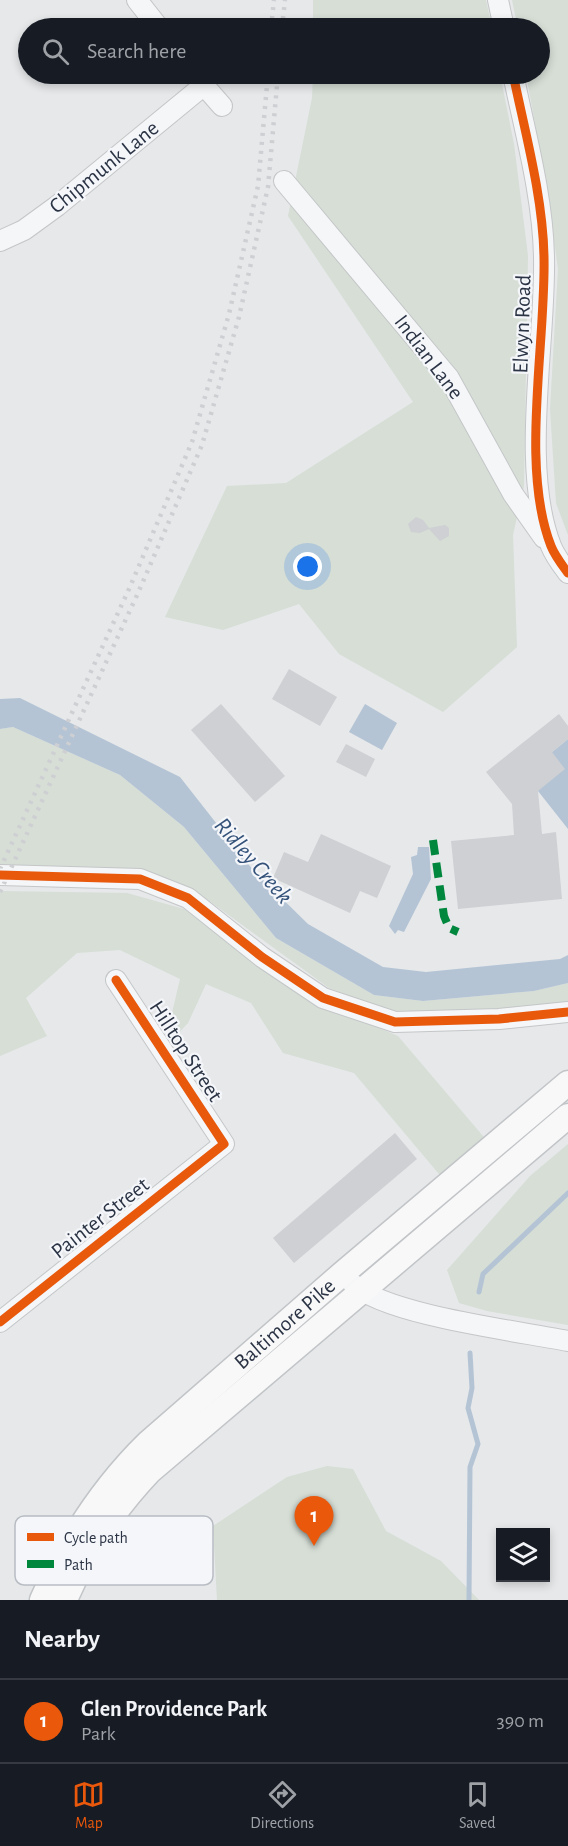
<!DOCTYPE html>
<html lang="en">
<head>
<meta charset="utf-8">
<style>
  body { margin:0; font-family:"Alegreya Sans",sans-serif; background:#20242c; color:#f1f3f6 }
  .controls { position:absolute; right:18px; bottom:18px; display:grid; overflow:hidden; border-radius:0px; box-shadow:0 3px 9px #0003 }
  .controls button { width:54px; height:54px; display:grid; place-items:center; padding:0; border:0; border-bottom:2px solid #363941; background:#171b24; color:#f1f3f6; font:30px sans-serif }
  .you { position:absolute; left:308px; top:567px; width:21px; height:21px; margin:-15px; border:4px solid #fff; border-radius:50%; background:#1a73e8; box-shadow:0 0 0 9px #1a73e833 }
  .badge { display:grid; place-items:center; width:39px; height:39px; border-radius:50%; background:#ea580c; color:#fff; font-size:20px; font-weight:700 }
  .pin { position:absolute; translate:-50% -50px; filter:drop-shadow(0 2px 3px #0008) }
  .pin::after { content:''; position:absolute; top:32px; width:21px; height:18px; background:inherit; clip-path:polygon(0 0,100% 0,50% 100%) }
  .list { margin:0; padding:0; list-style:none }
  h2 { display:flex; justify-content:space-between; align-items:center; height:78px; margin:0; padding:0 24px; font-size:26px }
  h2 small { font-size:20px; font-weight:400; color:#9ea1a6 }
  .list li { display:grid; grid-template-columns:39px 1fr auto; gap:18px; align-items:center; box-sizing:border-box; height:84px; padding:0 24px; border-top:2px solid #363941 }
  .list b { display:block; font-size:22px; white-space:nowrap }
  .list p { margin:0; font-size:20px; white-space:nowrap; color:#9ea1a6 }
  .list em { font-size:20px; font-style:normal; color:#9ea1a6 }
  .icon { flex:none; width:33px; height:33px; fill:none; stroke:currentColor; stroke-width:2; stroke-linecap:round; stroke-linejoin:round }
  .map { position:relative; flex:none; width:568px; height:1600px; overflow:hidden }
  .search { position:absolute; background:#171b24; box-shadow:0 3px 9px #0003; left:18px; right:18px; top:18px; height:66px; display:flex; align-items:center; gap:15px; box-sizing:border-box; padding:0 21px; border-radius:33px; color:#9ea1a6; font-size:22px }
  .sheet { height:162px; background:#171b24 }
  nav { display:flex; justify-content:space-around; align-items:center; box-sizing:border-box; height:84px; border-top:2px solid #363941; background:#171b24; font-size:16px; color:#9ea1a6 }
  nav a { display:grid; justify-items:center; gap:3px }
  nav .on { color:#ea580c }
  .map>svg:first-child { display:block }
  .green { fill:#d6ded6 }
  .water { fill:#b4c4d5 }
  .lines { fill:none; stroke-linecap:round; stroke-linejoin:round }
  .stream { stroke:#b4c4d5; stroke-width:5 }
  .building { fill:#ced0d3 }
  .minor-casing { stroke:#c4c6c8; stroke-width:22 }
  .major-casing { stroke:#c2c5c8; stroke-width:27 }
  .minor { stroke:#f5f6f7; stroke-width:20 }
  .major { stroke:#f8f8f8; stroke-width:24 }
  .rail { stroke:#cecfd2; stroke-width:4.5; stroke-dasharray:3 6; stroke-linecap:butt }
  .quiet { stroke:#00873e; stroke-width:8; stroke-dasharray:15 8; stroke-linecap:butt }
  .cycleway-casing { stroke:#f4f6f9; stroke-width:13 }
  .cycleway { stroke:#e8590c; stroke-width:9 }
  .labels { text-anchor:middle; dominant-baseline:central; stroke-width:4.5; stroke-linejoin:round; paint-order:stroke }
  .street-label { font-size:22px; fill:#2b3445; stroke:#f4f6f9 }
  .water-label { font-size:24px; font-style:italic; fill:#34527a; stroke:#f4f6f9 }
  .key { fill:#f4f6f9; stroke:#b8bcc3; stroke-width:1.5 }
  .key-label { font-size:16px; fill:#2b3445 }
</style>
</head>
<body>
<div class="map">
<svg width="568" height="1600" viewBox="0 0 568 1600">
  <rect width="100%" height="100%" fill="#e6e8ea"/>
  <g class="green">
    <path d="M313,0h173l6,28h-179z"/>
    <path d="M512,0h56v535l-12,-32 -6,-94 8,-140 -10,-73 -22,-122h14v-46h-22z"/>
    <path d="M313,74h187l14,70 14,112 -4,230 -11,49 4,112 -74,65 -104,-58 -40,-50 -76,26 -58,-13 62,-131 59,-3 127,-81 -125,-186 24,-118z"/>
    <path d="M13,727l107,48 64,52 92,111 98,57 49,6 111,-10 34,-8v19l-122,13 -45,1 -72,-28 -121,-88 -40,-21 -40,-10 -128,-2v-138z"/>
    <path d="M0,891l127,2 57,16 136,94 78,33 90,106 -44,38 -90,-107 -71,-20 -32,-50 -45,-19 -18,39 -15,16 -5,-9 12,-51 -60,-29 -43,3 -51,45 21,38 -47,20z"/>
    <path d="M568,1144v181l-81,-14 -28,-8 -12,-33 83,-94z"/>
    <path d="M327,1466l26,3 33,62 55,30 38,39h-262l-4,-74 74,-49z"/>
  </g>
  <g class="water">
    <path d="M20,698l160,79 73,93 55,54 75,43 43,5 134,-13 8,-4v28l-34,8 -111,10 -49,-6 -98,-57 -92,-111 -64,-52 -107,-48 -13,2v-30z"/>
    <path d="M365,704l32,19 -15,27 -33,-18z"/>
    <path d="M568,739v90l-30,-38 14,-39z"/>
    <path d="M418,847h11l2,32 -27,53 -6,-2 -3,4 -6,-8 24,-52 -2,-17 6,-2z"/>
  </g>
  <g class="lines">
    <g class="stream">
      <path d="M479,1292l4,-18 85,-81"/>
      <path d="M469,1600l1,-133 8,-23 -10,-36 4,-20 -2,-35"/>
    </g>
  </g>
  <g class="building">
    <path d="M416,517l7,3 6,8 16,-3 4,3v8l-9,5 -11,-12 -9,4 -9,-1 -3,-8z"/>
    <path d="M289,669l48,28 -17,29 -48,-27z"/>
    <path d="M221,704l64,72 -30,26 -64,-72z"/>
    <path d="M559,714l9,12v13l-16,13 13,17 -27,22 4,43 14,-2 6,67 -104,10 -7,-68 63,-6 -2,-31 -26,-32z"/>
    <path d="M346,744l29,15 -9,18 -30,-15z"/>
    <path d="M321,834l70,32 -14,32 -17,-7 -10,22 -77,-35 11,-26 24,10z"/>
    <path d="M395,1133l22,26 -123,104 -21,-25z"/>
  </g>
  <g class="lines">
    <g class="minor-casing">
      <g id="minor">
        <path d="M137,0l22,28"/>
        <path d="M498,0l6,28"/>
        <path d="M194,74l28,32"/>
        <path d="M513,74c12,58 30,123 31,183 2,86 -24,210 7,289 4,10 11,19 17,27"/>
        <path d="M284,181l165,197 64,116 31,44"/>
        <path d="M0,241l24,-11 33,-24 146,-120"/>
        <path d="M0,875l140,4 48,19 74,59 61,41 72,24 104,-3 69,-7"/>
        <path d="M353,1284c33,31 165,47 215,57"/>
        <path d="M0,1322l224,-178 -108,-164"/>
      </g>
    </g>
    <g class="major-casing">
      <g id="major">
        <path id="s1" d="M42,1600c26,-59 60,-112 106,-157l194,-169 226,-191"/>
        <path d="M65,1600c20,-48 49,-91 85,-129l418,-355"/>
      </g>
    </g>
    <use href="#minor" class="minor"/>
    <use href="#major" class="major"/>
    <g class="rail">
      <path d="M271,28l3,-28"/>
      <path d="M282,28l3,-28"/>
      <path d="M0,869l129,-280 63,-147 37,-128 29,-128 10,-112"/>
      <path d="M0,892l138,-299 64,-148 37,-128 29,-130 10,-113"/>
    </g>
    <path class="quiet" d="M433,840l11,76 5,12 9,4"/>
    <g class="cycleway-casing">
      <g id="cycleway">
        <path d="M513,74c12,58 30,123 31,183 2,86 -24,210 7,289 4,10 11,19 17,27"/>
        <path d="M0,875l140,4 48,19 74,59 61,41 72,24 104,-3 69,-7"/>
        <path d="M0,1322l224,-178 -108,-164"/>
      </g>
    </g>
    <use href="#cycleway" class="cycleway"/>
  </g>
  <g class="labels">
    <g class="street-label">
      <text transform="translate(104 167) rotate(-39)">Chipmunk Lane</text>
      <text transform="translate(522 324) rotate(-88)">Elwyn Road</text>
      <text transform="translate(429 357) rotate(53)">Indian Lane</text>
      <text transform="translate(186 1051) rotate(57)">Hilltop Street</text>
      <text transform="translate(100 1218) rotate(-38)">Painter Street</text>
      <text stroke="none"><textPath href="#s1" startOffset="372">Baltimore Pike</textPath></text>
    </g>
    <g class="water-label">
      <text transform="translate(253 861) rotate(49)">Ridley Creek</text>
    </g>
  </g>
  <rect x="15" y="1516" width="198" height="69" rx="9" class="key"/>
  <rect x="27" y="1533" width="27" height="8" fill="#e8590c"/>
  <rect x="27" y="1560" width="27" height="8" fill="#00873e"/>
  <g class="key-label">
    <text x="64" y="1543">Cycle path</text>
    <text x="64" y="1570">Path</text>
  </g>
</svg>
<div class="controls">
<button><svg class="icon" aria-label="layers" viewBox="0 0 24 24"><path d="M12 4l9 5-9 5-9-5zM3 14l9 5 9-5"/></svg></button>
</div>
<div class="you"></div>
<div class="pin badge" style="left:314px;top:1546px">1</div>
<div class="search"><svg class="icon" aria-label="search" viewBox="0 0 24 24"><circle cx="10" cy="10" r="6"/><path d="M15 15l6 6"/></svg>Search here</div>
</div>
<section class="sheet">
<h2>Nearby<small></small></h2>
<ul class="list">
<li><span class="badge">1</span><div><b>Glen Providence Park</b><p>Park</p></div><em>390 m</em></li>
</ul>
</section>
<nav>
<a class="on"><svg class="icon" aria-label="map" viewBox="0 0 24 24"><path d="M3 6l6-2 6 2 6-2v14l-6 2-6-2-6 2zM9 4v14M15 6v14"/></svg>Map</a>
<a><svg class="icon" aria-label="directions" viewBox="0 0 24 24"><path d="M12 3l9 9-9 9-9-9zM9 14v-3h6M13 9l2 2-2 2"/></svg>Directions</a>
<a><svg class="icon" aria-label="saved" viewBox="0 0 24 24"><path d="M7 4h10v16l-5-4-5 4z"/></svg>Saved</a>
</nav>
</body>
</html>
